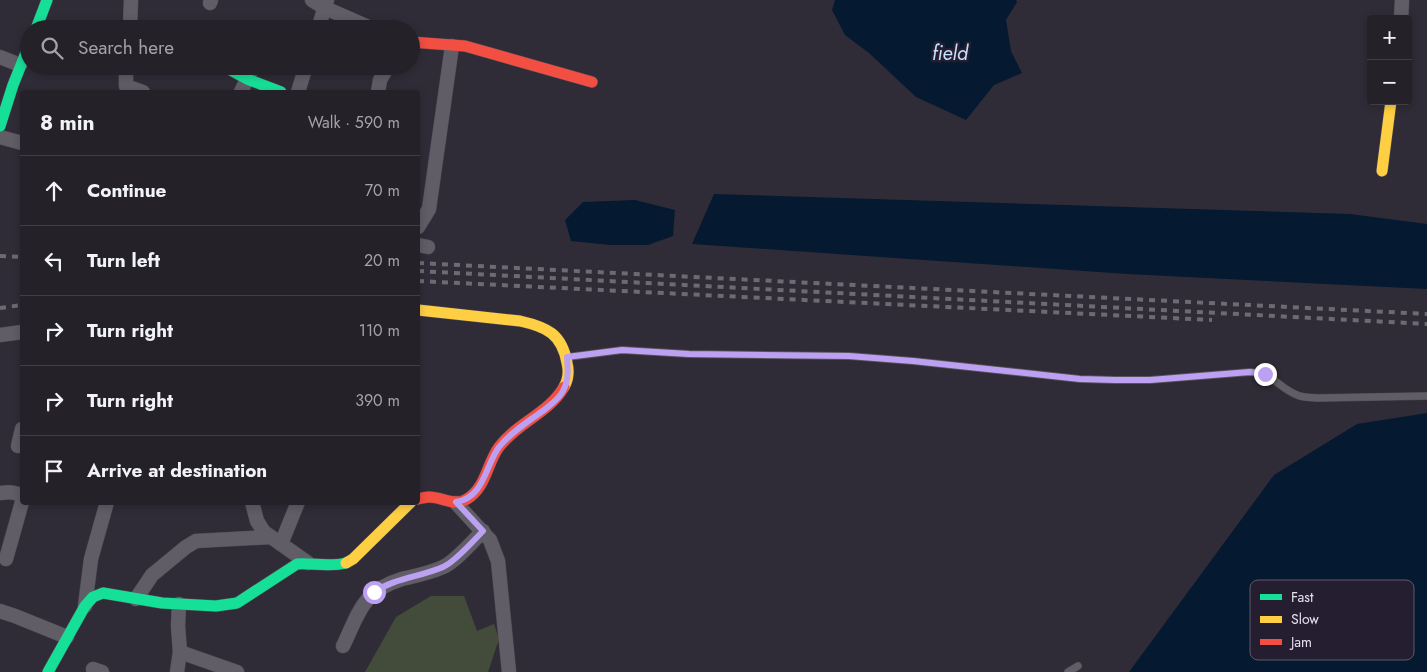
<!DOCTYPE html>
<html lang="en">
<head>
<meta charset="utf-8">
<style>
  body { margin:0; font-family:Jost,sans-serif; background:#2c2931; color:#f1f3f6 }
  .controls { position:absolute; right:15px; top:15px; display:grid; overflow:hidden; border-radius:5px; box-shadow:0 2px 8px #0003 }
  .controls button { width:45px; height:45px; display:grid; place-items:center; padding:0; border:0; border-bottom:1px solid #413e46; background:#242129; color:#f1f3f6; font:25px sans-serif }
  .stop { position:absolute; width:15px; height:15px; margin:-11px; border:4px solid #bca0f2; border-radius:50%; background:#fff }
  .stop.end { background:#bca0f2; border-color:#fff; box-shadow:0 1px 5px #0008 }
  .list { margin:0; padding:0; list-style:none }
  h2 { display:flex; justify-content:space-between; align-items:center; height:65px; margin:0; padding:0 20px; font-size:21px }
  h2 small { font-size:16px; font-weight:400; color:#a3a3a8 }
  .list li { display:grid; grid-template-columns:32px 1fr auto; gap:15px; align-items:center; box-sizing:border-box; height:70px; padding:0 20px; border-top:1px solid #413e46 }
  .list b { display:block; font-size:19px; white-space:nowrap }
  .list em { font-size:16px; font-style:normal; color:#a3a3a8 }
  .icon { flex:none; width:28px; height:28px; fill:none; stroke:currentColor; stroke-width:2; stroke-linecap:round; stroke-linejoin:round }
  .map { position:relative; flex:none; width:1427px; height:672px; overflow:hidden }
  .search { position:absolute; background:#242129; box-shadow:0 2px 8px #0003; left:20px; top:20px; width:400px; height:55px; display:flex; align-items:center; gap:12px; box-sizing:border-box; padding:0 18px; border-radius:28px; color:#a3a3a8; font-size:19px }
  .panel { position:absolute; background:#242129; box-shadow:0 2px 8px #0003; left:20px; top:90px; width:400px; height:415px; border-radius:5px }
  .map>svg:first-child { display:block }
  .green { fill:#434c3a }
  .water { fill:#051930 }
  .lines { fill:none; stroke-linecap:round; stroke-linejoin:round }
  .lane-casing { stroke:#4e4a53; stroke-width:8 }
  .street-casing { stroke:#4e4a53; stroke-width:15 }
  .fast-casing { stroke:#4e4a53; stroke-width:12 }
  .slow-casing { stroke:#4e4a53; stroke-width:12 }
  .jam-casing { stroke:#4e4a53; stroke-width:12 }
  .lane { stroke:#605d66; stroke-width:7 }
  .street { stroke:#605d66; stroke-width:14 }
  .fast { stroke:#16e098; stroke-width:11 }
  .slow { stroke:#ffcf43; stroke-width:11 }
  .jam { stroke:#f24e42; stroke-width:11 }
  .rail { stroke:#6d6b72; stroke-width:4; stroke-dasharray:6 6; stroke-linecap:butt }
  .route { stroke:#bca0f2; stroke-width:6 }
  .labels { text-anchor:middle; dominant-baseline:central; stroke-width:5; stroke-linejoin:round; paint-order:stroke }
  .water-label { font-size:20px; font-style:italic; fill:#c5e0ff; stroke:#251e31 }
  .key { fill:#251e31; stroke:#5f5869; stroke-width:1 }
  .key-label { font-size:14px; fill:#e5e0ed }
</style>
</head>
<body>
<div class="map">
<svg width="1427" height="672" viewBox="0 0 1427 672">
  <rect width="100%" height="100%" fill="#302c37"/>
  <path class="green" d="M431,596h33l13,35 17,-7 5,15 -11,33h-123l31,-55z"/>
  <g class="water">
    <path d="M835,0h181l1,2 -11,18 5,31 11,22 -28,12 -28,35 -50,-23 -47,-44 -24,-18 -13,-25z"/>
    <path d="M714,194l636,20 77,10v65l-300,-15 -435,-30z"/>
    <path d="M635,200l40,10 -2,26 -25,9h-38l-39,-4 -6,-21 18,-18z"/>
    <path d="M1427,413v259h-298l145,-197 83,-51z"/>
  </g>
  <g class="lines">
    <g class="lane-casing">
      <g id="lane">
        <path d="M568,357l54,-7 67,4 160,2 64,5 167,18 35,1h35l100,-8c24,1 27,15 47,23 6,3 13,2 20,3l110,-2"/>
        <path d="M1068,672l10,-6"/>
      </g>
    </g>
    <g class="street-casing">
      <g id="street">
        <path d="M312,0l13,8 48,21"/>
        <path d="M210,3l1,-3"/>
        <path d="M1401,19l1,-19"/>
        <path d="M130,29l1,-29"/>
        <path d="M318,29l9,-29"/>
        <path d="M0,57l20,8"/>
        <path d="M126,66v20l17,6"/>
        <path d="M241,92l12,-26"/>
        <path d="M298,92l8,-26"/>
        <path d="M378,92l2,-12 8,-14"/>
        <path d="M0,137l22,6"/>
        <path d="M418,227l11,-18 23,-163"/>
        <path d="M418,245l10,2"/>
        <path d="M0,335l22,-3"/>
        <path d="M18,446l4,-17"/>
        <path d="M0,493c8,-1 19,-2 22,6"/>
        <path d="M252,502l5,19 7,11 44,31"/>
        <path d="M456,503l34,37 8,21 11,111"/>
        <path d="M281,544l17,-42"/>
        <path d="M6,559l16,-57"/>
        <path d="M136,599l16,-24 34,-28 10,-6 75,-4"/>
        <path d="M85,606l6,-47 16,-57"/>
        <path d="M0,611l15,5 52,21"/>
        <path d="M343,646c16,-33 19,-55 59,-67 13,-3 28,-6 41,-12 12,-5 30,-26 40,-36"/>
        <path d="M180,652l57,20"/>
        <path d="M93,669l9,3"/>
        <path d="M177,672l3,-20 -2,-26 1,-22"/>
      </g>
    </g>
    <g class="fast-casing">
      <g id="fast">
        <path d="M36,29l11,-29"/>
        <path d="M223,66l24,13 34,13"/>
        <path d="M0,126l13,-41 16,-40"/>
        <path d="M48,672l37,-66 8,-9 10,-4 59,10 54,3 21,-3 60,-39c16,-1 33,3 49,-1"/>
      </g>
    </g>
    <g class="slow-casing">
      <g id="slow">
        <path d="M1382,171l9,-70"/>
        <path d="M418,310l102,11c27,6 42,13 47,42 2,8 1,17 -3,24"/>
        <path d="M346,563l7,-4 58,-57"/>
      </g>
    </g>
    <g class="jam-casing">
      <g id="jam">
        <path d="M411,42l54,4 127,36"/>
        <path d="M418,499c4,-1 8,-2 11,-2 13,0 26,10 38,2 19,-11 20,-36 32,-52 18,-24 50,-34 65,-60"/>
      </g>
    </g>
    <use href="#lane" class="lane"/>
    <use href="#street" class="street"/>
    <use href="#fast" class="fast"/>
    <use href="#slow" class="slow"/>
    <use href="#jam" class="jam"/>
    <g class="rail">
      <path d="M0,256l22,1"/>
      <path d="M418,263l1009,51"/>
      <path d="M418,271l1009,53"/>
      <path d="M418,281l794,39"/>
      <path d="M0,308l22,-3"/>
    </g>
  </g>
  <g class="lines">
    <path class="route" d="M374,592c21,-14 46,-15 69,-25 12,-5 30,-26 40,-36l-27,-29c28,-4 29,-36 43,-55 12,-15 30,-26 45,-37 7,-6 15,-11 19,-19 6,-11 5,-23 4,-34l55,-7 67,4 160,2 64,5 167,18 35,1h35l100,-8 15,2"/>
  </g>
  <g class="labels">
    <g class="water-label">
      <text x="950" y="53">field</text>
    </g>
  </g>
  <rect x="1250" y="580" width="164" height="80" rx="8" class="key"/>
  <rect x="1260" y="594" width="22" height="6" fill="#16e098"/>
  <rect x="1260" y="616" width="22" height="7" fill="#ffcf43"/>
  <rect x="1260" y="639" width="22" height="6" fill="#f24e42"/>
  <g class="key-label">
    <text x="1291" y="602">Fast</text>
    <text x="1291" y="624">Slow</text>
    <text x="1291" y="647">Jam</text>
  </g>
</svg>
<div class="controls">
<button>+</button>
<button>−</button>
</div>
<div class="stop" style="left:374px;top:592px"></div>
<div class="stop end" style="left:1265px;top:374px"></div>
<div class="search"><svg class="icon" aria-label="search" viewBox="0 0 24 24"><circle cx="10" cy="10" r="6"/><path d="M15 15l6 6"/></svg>Search here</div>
<section class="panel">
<h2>8 min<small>Walk · 590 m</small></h2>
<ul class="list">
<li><svg class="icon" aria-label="ahead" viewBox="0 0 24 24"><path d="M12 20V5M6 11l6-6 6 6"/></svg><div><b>Continue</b></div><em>70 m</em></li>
<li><svg class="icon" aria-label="left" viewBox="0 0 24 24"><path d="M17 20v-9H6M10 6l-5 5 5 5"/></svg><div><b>Turn left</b></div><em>20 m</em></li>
<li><svg class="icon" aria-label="right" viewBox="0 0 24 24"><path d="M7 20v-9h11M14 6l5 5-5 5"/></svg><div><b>Turn right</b></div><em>110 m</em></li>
<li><svg class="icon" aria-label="right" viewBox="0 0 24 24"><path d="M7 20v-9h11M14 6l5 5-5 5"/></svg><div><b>Turn right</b></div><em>390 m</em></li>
<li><svg class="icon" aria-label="arrive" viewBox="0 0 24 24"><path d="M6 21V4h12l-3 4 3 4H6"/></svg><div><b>Arrive at destination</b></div></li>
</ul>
</section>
</div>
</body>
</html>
